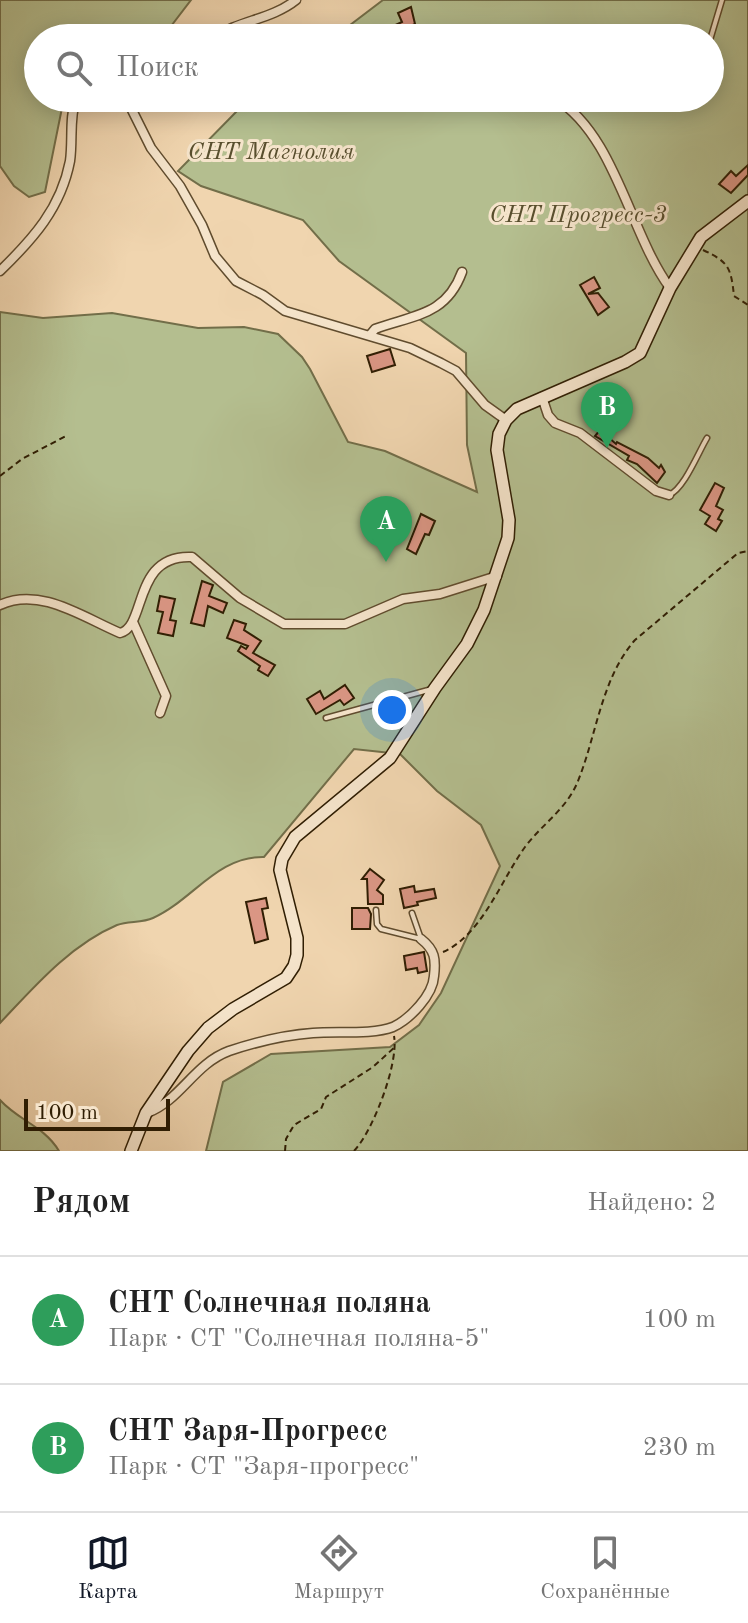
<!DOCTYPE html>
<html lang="ru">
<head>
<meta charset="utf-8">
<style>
  body { margin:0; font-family:"Old Standard TT",serif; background:#f2f2f2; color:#222 }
  .scale { position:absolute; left:24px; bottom:20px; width:146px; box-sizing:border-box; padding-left:8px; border:4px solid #301e03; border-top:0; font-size:22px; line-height:28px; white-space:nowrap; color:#301e03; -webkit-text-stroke:6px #f5e4cb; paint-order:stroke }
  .you { position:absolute; left:392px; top:710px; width:28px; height:28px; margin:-20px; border:6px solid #fff; border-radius:50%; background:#1a73e8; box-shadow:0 0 0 12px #1a73e833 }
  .badge { display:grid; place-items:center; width:52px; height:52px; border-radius:50%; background:#111827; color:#fff; font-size:26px; font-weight:700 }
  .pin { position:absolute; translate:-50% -66px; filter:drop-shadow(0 2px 4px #0008) }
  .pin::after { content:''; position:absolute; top:42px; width:28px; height:24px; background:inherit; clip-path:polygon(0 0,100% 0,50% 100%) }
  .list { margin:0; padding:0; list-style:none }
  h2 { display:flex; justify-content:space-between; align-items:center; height:104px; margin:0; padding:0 32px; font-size:34px }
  h2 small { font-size:26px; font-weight:400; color:#767676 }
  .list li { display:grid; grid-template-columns:52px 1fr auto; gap:24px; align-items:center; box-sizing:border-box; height:128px; padding:0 32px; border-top:2px solid #e0e0e0 }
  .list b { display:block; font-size:30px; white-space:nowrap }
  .list p { margin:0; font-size:26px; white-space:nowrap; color:#767676 }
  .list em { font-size:26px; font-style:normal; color:#767676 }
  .icon { flex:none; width:44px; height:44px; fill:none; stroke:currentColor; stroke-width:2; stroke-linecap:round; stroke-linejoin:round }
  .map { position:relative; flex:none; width:748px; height:1151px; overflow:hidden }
  .search { position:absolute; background:#fff; box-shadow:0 4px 20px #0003; left:24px; right:24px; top:24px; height:88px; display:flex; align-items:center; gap:20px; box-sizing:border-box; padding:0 28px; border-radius:44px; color:#767676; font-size:30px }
  .sheet { height:360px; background:#fff }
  nav { display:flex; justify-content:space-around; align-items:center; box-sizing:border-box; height:112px; border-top:2px solid #e0e0e0; background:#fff; font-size:22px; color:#767676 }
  nav a { display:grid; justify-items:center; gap:4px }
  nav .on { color:#111827 }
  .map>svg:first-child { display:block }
  .green { fill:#b4be8f; stroke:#726e49; stroke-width:2 }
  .building { fill:#da9684; stroke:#301e03; stroke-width:2 }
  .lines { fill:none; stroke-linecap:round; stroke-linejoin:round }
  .lane-casing { stroke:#604c2e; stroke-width:7 }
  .street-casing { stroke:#604c2e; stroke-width:11 }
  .secondary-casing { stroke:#301e03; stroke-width:14 }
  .path { stroke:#301e03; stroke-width:2; stroke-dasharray:6 4; stroke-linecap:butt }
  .lane { stroke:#f5e4cb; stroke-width:4 }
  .street { stroke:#f5e4cb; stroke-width:8 }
  .secondary { stroke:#f5e4cb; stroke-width:11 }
  .labels { text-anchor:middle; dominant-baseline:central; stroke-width:6; stroke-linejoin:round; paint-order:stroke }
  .park-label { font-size:24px; font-style:italic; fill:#584e2d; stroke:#f5e4cb }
</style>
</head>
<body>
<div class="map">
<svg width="748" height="1151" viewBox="0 0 748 1151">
  <rect width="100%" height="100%" fill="#f0d5af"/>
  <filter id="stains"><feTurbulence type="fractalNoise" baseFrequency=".0025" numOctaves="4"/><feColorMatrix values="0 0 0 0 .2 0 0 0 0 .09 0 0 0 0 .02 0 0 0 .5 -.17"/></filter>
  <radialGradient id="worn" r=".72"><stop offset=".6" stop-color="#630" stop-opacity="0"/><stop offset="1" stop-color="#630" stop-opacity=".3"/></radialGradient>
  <g class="green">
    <path d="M0,0h191l-26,34 -33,-5 -39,9h-55v60h26l-19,94 -16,5 -15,-11 -14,-20z"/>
    <path d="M383,0h365v1151h-542l17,-69 48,-28 119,-7 29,-22 22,-32 59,-127 -19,-41 -44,-34 -37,-37 -46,-5 -90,108c-47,-1 -71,43 -111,61 -11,5 -24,3 -36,7 -47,20 -83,62 -117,98v-711l43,6 69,-5 86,15 46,-1 34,7 24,23 8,12 38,73 37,9 92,41 -10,-47 -1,-92 -127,-92 -36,-41 -102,-34 -23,-15 60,-61 16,-12h456v-60h-377z"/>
    <path d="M0,1100c19,21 44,26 59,51h-59z"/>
  </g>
  <g class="building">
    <path d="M411,7l4,17 -9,4 4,10h-14l-5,-11 11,-5 -4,-9z"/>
    <path d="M660,25l2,9 -14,4h-16l-1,-12z"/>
    <path d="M748,165v10l-17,18 -12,-9 12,-13 5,5z"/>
    <path d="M594,277l6,11 -12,6 10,-1 11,14 -11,8 -18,-30z"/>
    <path d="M390,349l5,16 -23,7 -5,-16z"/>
    <path d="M600,430l16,14 1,-2 31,16 11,10 2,-3 4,7 -8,11 -20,-19 -10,-4 2,-4 -34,-20z"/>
    <path d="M715,483l9,5 -8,18 7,4 -5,9 4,2 -6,10 -11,-7 5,-8 -10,-6z"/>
    <path d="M421,514l14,7 -6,14 -4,-1 -9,20 -9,-5z"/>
    <path d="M202,581l11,4 -4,11 18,7 -4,10 -15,-7 -4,20 -13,-3z"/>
    <path d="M160,596l15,3 -5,21 6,1 -3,15 -15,-3 5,-21 -6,-1z"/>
    <path d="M234,620l12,4 -2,6 17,11 -8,12 22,12 -7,11 -10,-6 2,-4 -22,-15 3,-5 5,3 2,-3 -21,-8z"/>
    <path d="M345,685l9,13 -10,7 -4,-5 -24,14 -9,-15 13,-8 4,8z"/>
    <path d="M370,869l14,11 -7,10 6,5v9h-15l-1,-25h-5z"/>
    <path d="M414,886l1,6 19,-3 2,9 -19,4 1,3 -14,3 -4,-19z"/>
    <path d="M266,898l2,10 -6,1 6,30 -13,4 -9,-41z"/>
    <path d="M352,908h16l3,6 -1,15h-18z"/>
    <path d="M424,952l3,19 -9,2 -1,-5 -11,2 -2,-14z"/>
  </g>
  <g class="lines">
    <g class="lane-casing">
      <g id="lane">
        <path d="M710,40l12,-40"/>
        <path d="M669,495c15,-6 29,-42 38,-57"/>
        <path d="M326,718l106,-29"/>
        <path d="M376,910l1,14 4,5 40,10 -9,-26"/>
      </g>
    </g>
    <g class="street-casing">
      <g id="street">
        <path d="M214,38c25,-18 57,-18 82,-38"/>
        <path d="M555,98c61,38 74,134 115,190"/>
        <path d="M131,108l20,40 29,38 22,39 13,31 21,25 27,14 22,16 125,37 31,15 15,8 29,34 21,15"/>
        <path d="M0,271c33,-32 61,-63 70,-110 3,-21 -1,-43 6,-63"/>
        <path d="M370,335l5,-6c38,-14 71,-13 87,-57"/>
        <path d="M542,397l6,18 7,8 25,10 76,58 13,4"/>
        <path d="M0,605c40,-19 84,13 120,28 27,-6 12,-79 72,-76l48,41 44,26h61l58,-25 37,-5 57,-18"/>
        <path d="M133,622l33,74 -6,17"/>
        <path d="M147,1113c34,-13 47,-49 82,-62 27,-9 56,-16 84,-18 23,-2 59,2 80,-6 17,-8 40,-32 41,-51 2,-17 1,-26 -13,-37"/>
      </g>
    </g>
    <g class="secondary-casing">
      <path id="secondary" d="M131,1151l15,-38 42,-62 20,-23 25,-19 53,-31 8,-12 3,-11v-17l-17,-68 2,-11 13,-22 95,-79 45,-70 32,-44 17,-34 24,-72 1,-18 -12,-70 2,-16 7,-14 11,-11 108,-47 15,-9 30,-65 31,-51 47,-36"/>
    </g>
    <g class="path">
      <path d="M703,250c26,12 28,18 31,46l14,9"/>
      <path d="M0,476l22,-17 46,-24"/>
      <path d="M443,952c39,-17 58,-72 82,-105 17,-23 42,-38 53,-66 19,-47 23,-102 57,-141l103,-87 10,-2"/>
      <path d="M285,1151l1,-12 8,-14 27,-16 5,-12 47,-30 23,-21"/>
      <path d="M354,1151c19,-20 45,-88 40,-115"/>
    </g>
    <use href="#lane" class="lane"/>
    <use href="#street" class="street"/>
    <use href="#secondary" class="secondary"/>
  </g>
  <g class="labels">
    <g class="park-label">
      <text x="271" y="153">СНТ Магнолия</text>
      <text x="578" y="216">СНТ Прогресс-3</text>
    </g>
  </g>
  <rect width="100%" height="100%" filter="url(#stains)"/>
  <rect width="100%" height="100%" fill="url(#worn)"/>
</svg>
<div class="scale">100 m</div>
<div class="you"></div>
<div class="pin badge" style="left:386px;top:562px;background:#2e9e5b">A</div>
<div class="pin badge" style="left:607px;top:448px;background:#2e9e5b">B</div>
<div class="search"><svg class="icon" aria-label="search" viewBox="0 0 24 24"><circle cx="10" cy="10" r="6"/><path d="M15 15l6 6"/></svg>Поиск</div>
</div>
<section class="sheet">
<h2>Рядом<small>Найдено: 2</small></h2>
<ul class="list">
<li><span class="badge" style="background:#2e9e5b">A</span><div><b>СНТ Солнечная поляна</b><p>Парк · СТ &quot;Солнечная поляна-5&quot;</p></div><em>100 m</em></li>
<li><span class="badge" style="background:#2e9e5b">B</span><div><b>СНТ Заря-Прогресс</b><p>Парк · СТ &quot;Заря-прогресс&quot;</p></div><em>230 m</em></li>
</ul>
</section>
<nav>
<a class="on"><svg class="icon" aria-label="map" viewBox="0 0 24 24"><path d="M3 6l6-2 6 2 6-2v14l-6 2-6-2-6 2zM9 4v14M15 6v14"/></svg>Карта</a>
<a><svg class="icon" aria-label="directions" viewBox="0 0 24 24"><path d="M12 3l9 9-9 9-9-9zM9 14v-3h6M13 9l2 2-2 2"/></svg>Маршрут</a>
<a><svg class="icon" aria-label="saved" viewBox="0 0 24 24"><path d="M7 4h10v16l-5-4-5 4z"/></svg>Сохранённые</a>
</nav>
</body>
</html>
